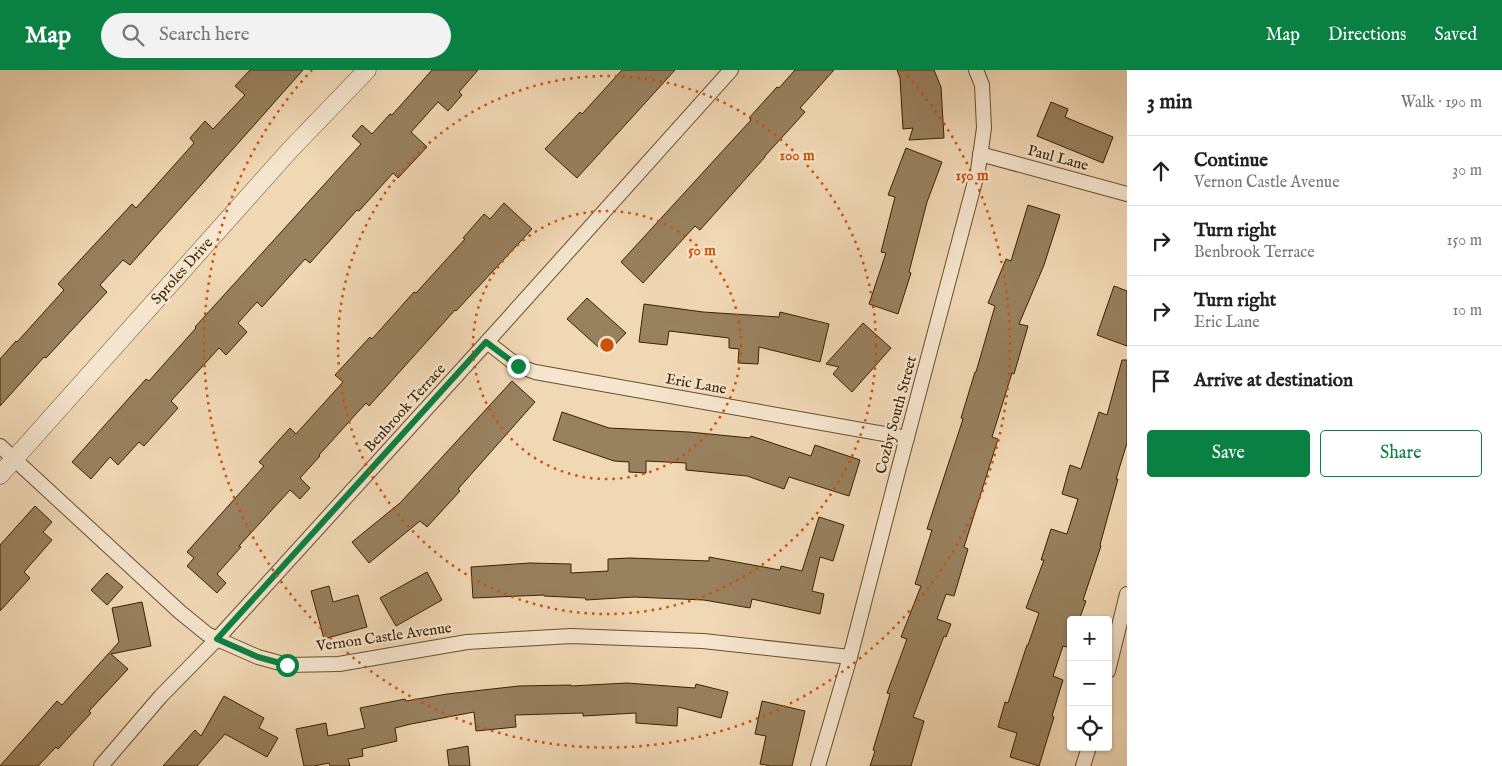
<!DOCTYPE html>
<html lang="en">
<head>
<meta charset="utf-8">
<style>
  body { margin:0; font-family:"IM FELL English",serif; background:#f2f2f2; color:#222 }
  .controls { position:absolute; right:15px; bottom:15px; display:grid; overflow:hidden; border-radius:5px; box-shadow:0 1px 4px #0004 }
  .controls button { width:45px; height:45px; display:grid; place-items:center; padding:0; border:0; border-bottom:1px solid #e0e0e0; background:#fff; color:#222; font:25px sans-serif }
  .stop { position:absolute; width:15px; height:15px; margin:-11px; border:4px solid #0b8043; border-radius:50%; background:#fff }
  .stop.end { background:#0b8043; border-color:#fff; box-shadow:0 1px 5px #0008 }
  .list { margin:0; padding:0; list-style:none }
  h2 { display:flex; justify-content:space-between; align-items:center; height:65px; margin:0; padding:0 20px; font-size:21px }
  h2 small { font-size:16px; font-weight:400; color:#767676 }
  .list li { display:grid; grid-template-columns:32px 1fr auto; gap:15px; align-items:center; box-sizing:border-box; height:70px; padding:0 20px; border-top:1px solid #e0e0e0 }
  .list b { display:block; font-size:19px; white-space:nowrap }
  .list p { margin:0; font-size:16px; white-space:nowrap; color:#767676 }
  .list em { font-size:16px; font-style:normal; color:#767676 }
  .actions { display:flex; gap:10px; padding:15px 20px }
  .actions a { flex:1; padding:11px 0; border:1px solid #0b8043; border-radius:5px; text-align:center; font-size:18px; color:#0b8043 }
  .actions .main { background:#0b8043; color:#fff }
  .icon { flex:none; width:28px; height:28px; fill:none; stroke:currentColor; stroke-width:2; stroke-linecap:round; stroke-linejoin:round }
  .map { position:relative; flex:none; width:1127px; height:696px; overflow:hidden }
  header { display:flex; align-items:center; gap:30px; box-sizing:border-box; height:70px; padding:0 25px; background:#0b8043; color:#fff }
  header strong { font-size:24px }
  nav { display:flex; gap:28px; margin-inline-start:auto; font-size:18px }
  .search { width:350px; height:45px; background:#f2f2f2; display:flex; align-items:center; gap:12px; box-sizing:border-box; padding:0 18px; border-radius:28px; color:#767676; font-size:19px }
  main { display:flex }
  aside { flex:1; background:#fff }
  .map>svg:first-child { display:block }
  .building { fill:#98815f; stroke:#382201 }
  .lines { fill:none; stroke-linecap:round; stroke-linejoin:round }
  .minor-casing { stroke:#66502e; stroke-width:16 }
  .tertiary-casing { stroke:#66502e; stroke-width:19 }
  .minor { stroke:#f6e6cf; stroke-width:14 }
  .tertiary { stroke:#f6e6cf; stroke-width:18 }
  .route { stroke:#0b8043; stroke-width:6 }
  .ring { fill:none; stroke:#ce510a; stroke-width:2.5; stroke-dasharray:2.5 5 }
  .labels { text-anchor:middle; dominant-baseline:central; stroke-width:4.5; stroke-linejoin:round; paint-order:stroke }
  .street-label { font-size:15px; fill:#382201; stroke:#f6e6cf }
  .centre { fill:#ce510a; stroke:#f6e6cf; stroke-width:2.5 }
  .ring-label { font-size:15px; text-anchor:middle; font-weight:bold; fill:#ce510a; stroke:#f6e6cf; stroke-width:4.5; stroke-linejoin:round; paint-order:stroke }
</style>
</head>
<body>
<header>
<strong>Map</strong>
<div class="search"><svg class="icon" aria-label="search" viewBox="0 0 24 24"><circle cx="10" cy="10" r="6"/><path d="M15 15l6 6"/></svg>Search here</div>
<nav><a>Map</a><a>Directions</a><a>Saved</a></nav>
</header>
<main>
<div class="map">
<svg width="1127" height="696" viewBox="0 0 1127 696">
  <rect width="100%" height="100%" fill="#f1d8b5"/>
  <filter id="stains"><feTurbulence type="fractalNoise" baseFrequency=".004" numOctaves="4"/><feColorMatrix values="0 0 0 0 .2 0 0 0 0 .09 0 0 0 0 .02 0 0 0 .5 -.17"/></filter>
  <radialGradient id="worn" r=".72"><stop offset=".6" stop-color="#630" stop-opacity="0"/><stop offset="1" stop-color="#630" stop-opacity=".3"/></radialGradient>
  <g class="building">
    <path d="M250,0h53l-173,195 -7,-5 -23,25 7,7 -61,66 -2,-1 -44,49v-47l16,-18 1,1 47,-52 -6,-6 74,-80 4,4 58,-65 -4,-5 15,-17 8,8 32,-34 -10,-9z"/>
    <path d="M432,0h46l-19,22 3,3 -14,16 -10,-9 -27,30 16,15 -29,31 -5,-5 -34,38 -2,-1 -47,53 -5,-4 -43,48 -5,-5 -19,21 9,9 -21,23 -7,-7 -48,53 7,7 -34,38 -5,-4 -21,23 -8,-8 -19,22 -19,-17 74,-83 3,2 47,-53 -1,-1 166,-183 -9,-8 10,-11 10,9 18,-20 2,1z"/>
    <path d="M622,0h53l-98,108 -32,-29 35,-37 2,2z"/>
    <path d="M795,0h39l-34,38 5,4 -40,44v1l-65,73 -5,-4 -52,57 -22,-21 130,-142 -2,-2 28,-31 2,1z"/>
    <path d="M897,0h37l7,17 3,51 -35,2 4,-12 -10,1 -3,-51z"/>
    <path d="M1051,32l17,7 -3,8 48,20 -10,26 -66,-27z"/>
    <path d="M906,78l36,14 -15,40 -18,70 2,1 -13,41 -29,-10 17,-51 -5,-1 14,-55 -7,-2z"/>
    <path d="M504,133l28,26 -76,82 -1,-1 -86,96 -3,-3 -47,52 1,1 -20,22 10,10 -10,11 -10,-9 -51,56 2,1 -24,27 9,9 -9,10 -30,-27 7,-8 -7,-6 77,-86 -5,-4 31,-34 6,6 47,-52 -8,-7 35,-38 2,2 42,-47 2,1 49,-54 -2,-1 21,-24 6,5z"/>
    <path d="M1028,135l32,10 -16,50 -25,59 9,2 -14,48 -2,-1 -20,64 6,2 -34,108 4,2 -14,47 -8,-2 -9,25 14,5 -5,13 -2,-1 -31,81 11,4 -13,45h-41l5,-15 -2,-1 17,-56 -3,-1 20,-54 -6,-2 20,-51 -6,-2 17,-54 -5,-1 36,-110 -2,-1 14,-46h1l19,-66 -7,-3 18,-44 5,2z"/>
    <path d="M1114,216l13,5v55l-30,-11z"/>
    <path d="M587,228l39,35 -20,21 -39,-35z"/>
    <path d="M644,234l59,8 76,5 1,-5 49,12 -9,38 -61,-15 -1,17 -20,-1 1,-14 -10,-1v-10l-60,-7 -2,14 -28,-3z"/>
    <path d="M863,253l28,25 -39,44 -19,-18 6,-7 -13,-3z"/>
    <path d="M1122,290h5v83l-11,36h2l-18,66 1,1 -18,54 3,1 -7,19h-8v28l-8,-2 -10,30 10,4 -11,36 2,1 -15,49 -29,-9 7,-24 -19,-6 7,-25 3,1 19,-58h1l11,-32 -13,-5 18,-48h-3l10,-31 16,5 11,-35 -16,-5 8,-29 11,4 18,-57 8,3z"/>
    <path d="M512,311l23,21 -77,87 2,2 -33,36 -7,-6 -51,42 -17,-21 48,-39z"/>
    <path d="M562,342l47,16 80,4 61,6 1,-2 60,20 4,-11 45,15 -11,36 -60,-19 -5,12 -37,-13 -61,-6v-7l-40,-2v12l-17,-1v-10l-15,-1 -61,-21z"/>
    <path d="M35,436l17,16 -9,10 9,8 -28,32 6,6 -30,33v-66z"/>
    <path d="M819,447l25,8 -11,36 -13,-4 -8,34 12,3 -4,20 -68,-15 -2,9 -46,-8 -70,-3 -48,3 -1,-2 -41,-2v-1l-71,3 -2,-31 59,-4 41,1v9l37,-2v-12l22,-1 79,3v-4l71,13 1,-4 21,5z"/>
    <path d="M427,502l15,28 -46,26 -16,-28z"/>
    <path d="M107,503l16,14 -16,18 -16,-15z"/>
    <path d="M329,516l4,16 25,-7 9,32 -43,12 -13,-48z"/>
    <path d="M142,532l9,44 -40,8 17,15 -39,42 2,2 -33,36 -2,-2 -18,19h-38l57,-65 5,4 57,-63 -7,-34z"/>
    <path d="M627,613l68,5 1,-4 32,8 -7,26 -43,-11 -1,19 -41,-3v-10l-53,3v-3l-68,2 1,12 -40,4 -2,-19 -63,12 -16,4 2,13 -35,8 1,7 -15,3 2,7h-20l-1,-3 -15,3h-10l-8,-37 30,-6 2,13 37,-8 -5,-20 45,-9 1,2 41,-7 72,-8 52,-1v1z"/>
    <path d="M224,626l40,22 -5,10 19,10 -11,19 -42,-23 -28,32h-34l32,-36 6,6z"/>
    <path d="M762,631l43,10 -13,55h-21l-11,-2 6,-28 -11,-2z"/>
    <path d="M468,676l2,20h-21l-2,-16z"/>
  </g>
  <g class="lines">
    <g class="minor-casing">
      <g id="minor">
        <path d="M980,84l147,40"/>
        <path d="M487,272l31,24 17,6 372,66"/>
        <path d="M0,376l180,166 27,22 10,5 41,18 29,8 52,-1 128,-22 104,-6 132,5 147,16"/>
        <path d="M1108,601l19,-77"/>
        <path d="M101,696l60,-70 56,-57 270,-297 244,-272"/>
        <path d="M818,696l32,-109 47,-182 81,-305 6,-42 -2,-43 -6,-15"/>
        <path d="M1083,696l6,-19"/>
      </g>
    </g>
    <g class="tertiary-casing">
      <path id="tertiary" d="M0,405l289,-324 78,-81"/>
    </g>
    <use href="#minor" class="minor"/>
    <use href="#tertiary" class="tertiary"/>
  </g>
  <g class="lines">
    <path class="route" d="M287,595l-29,-8 -41,-18 269,-297 32,24"/>
  </g>
  <g class="ring">
    <circle cx="607" cy="275" r="134"/>
    <circle cx="607" cy="275" r="269"/>
    <path d="M902 0A403 403 0 1 1 312 0"/>
  </g>
  <g class="labels">
    <g class="street-label">
      <text transform="translate(1058 88) rotate(15)">Paul Lane</text>
      <text transform="translate(182 201) rotate(-48)">Sproles Drive</text>
      <text transform="translate(696 314) rotate(10)">Eric Lane</text>
      <text transform="translate(405 338) rotate(-48)">Benbrook Terrace</text>
      <text transform="translate(896 345) rotate(-75)">Cozby South Street</text>
      <text transform="translate(384 567) rotate(-8)">Vernon Castle Avenue</text>
    </g>
  </g>
  <circle cx="607" cy="275" r="8" class="centre"/>
  <g class="ring-label">
    <text x="797" y="90">100 m</text>
    <text x="972" y="110">150 m</text>
    <text x="702" y="185">50 m</text>
  </g>
  <rect width="100%" height="100%" filter="url(#stains)"/>
  <rect width="100%" height="100%" fill="url(#worn)"/>
</svg>
<div class="controls">
<button>+</button>
<button>−</button>
<button><svg class="icon" aria-label="locate" viewBox="0 0 24 24"><circle cx="12" cy="12" r="6"/><path d="M12 2v4M12 18v4M2 12h4M18 12h4"/></svg></button>
</div>
<div class="stop" style="left:287px;top:595px"></div>
<div class="stop end" style="left:518px;top:296px"></div>
</div>
<aside>
<h2>3 min<small>Walk · 190 m</small></h2>
<ul class="list">
<li><svg class="icon" aria-label="ahead" viewBox="0 0 24 24"><path d="M12 20V5M6 11l6-6 6 6"/></svg><div><b>Continue</b><p>Vernon Castle Avenue</p></div><em>30 m</em></li>
<li><svg class="icon" aria-label="right" viewBox="0 0 24 24"><path d="M7 20v-9h11M14 6l5 5-5 5"/></svg><div><b>Turn right</b><p>Benbrook Terrace</p></div><em>150 m</em></li>
<li><svg class="icon" aria-label="right" viewBox="0 0 24 24"><path d="M7 20v-9h11M14 6l5 5-5 5"/></svg><div><b>Turn right</b><p>Eric Lane</p></div><em>10 m</em></li>
<li><svg class="icon" aria-label="arrive" viewBox="0 0 24 24"><path d="M6 21V4h12l-3 4 3 4H6"/></svg><div><b>Arrive at destination</b></div></li>
</ul>
<div class="actions"><a class="main">Save</a><a>Share</a></div>
</aside>
</main>
</body>
</html>
